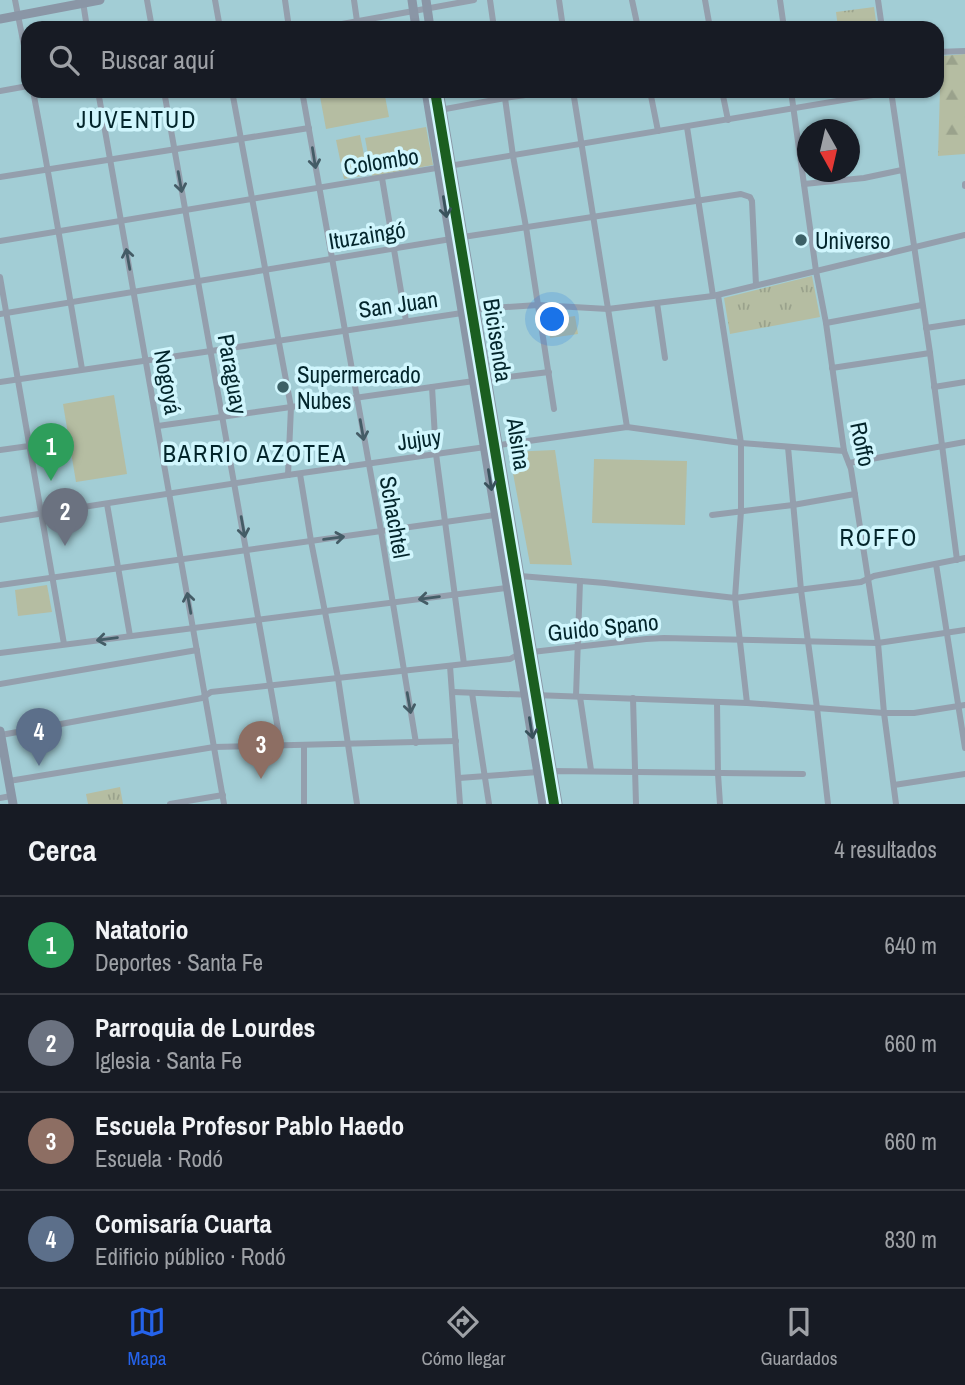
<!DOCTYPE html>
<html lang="es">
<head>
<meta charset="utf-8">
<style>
  body { margin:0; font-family:"Archivo Narrow",sans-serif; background:#20242c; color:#f1f3f6 }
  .compass { position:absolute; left:797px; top:119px; width:63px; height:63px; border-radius:50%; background:#171b24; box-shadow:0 2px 5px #0004; rotate:172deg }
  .you { position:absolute; left:553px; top:320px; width:24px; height:24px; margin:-18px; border:5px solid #fff; border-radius:50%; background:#1a73e8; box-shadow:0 0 0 10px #1a73e833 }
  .badge { display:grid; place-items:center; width:46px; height:46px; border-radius:50%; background:#2563eb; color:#fff; font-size:23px; font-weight:700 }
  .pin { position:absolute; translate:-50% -58px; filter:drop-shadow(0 2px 4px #0008) }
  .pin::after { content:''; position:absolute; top:37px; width:24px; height:21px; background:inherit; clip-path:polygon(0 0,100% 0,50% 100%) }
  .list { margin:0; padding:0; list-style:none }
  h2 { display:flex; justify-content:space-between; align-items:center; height:91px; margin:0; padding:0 28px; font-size:30px }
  h2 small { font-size:23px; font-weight:400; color:#9ea1a6 }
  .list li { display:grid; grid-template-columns:46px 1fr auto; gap:21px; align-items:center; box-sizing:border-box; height:98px; padding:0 28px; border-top:2px solid #363941 }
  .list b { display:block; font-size:26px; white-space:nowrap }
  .list p { margin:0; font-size:23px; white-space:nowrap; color:#9ea1a6 }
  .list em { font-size:23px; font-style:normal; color:#9ea1a6 }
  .icon { flex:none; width:38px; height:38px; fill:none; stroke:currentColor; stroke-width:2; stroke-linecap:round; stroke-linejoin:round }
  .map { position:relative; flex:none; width:965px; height:804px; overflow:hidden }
  .search { position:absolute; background:#171b24; box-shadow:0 2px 5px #0004; left:21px; right:21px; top:21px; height:77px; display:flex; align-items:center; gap:18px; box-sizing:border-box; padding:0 24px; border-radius:21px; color:#9ea1a6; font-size:26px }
  .sheet { height:483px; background:#171b24 }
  nav { display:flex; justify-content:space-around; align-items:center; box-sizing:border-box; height:98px; border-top:2px solid #363941; background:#171b24; font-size:19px; color:#9ea1a6 }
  nav a { display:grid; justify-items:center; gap:4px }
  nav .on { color:#2563eb }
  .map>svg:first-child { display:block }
  .grass { fill:url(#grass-tufts) }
  .forest { fill:url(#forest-firs) }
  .pitch { fill:#b5bda2 }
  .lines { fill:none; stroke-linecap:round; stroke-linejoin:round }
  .street { stroke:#949fad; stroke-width:6 }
  .secondary { stroke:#8a96a6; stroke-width:9 }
  .cycleway-casing { stroke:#d0f6fd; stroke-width:15 }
  .cycleway { stroke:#1b5e20; stroke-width:10 }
  .oneway { stroke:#445c66 }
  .oneway2 { stroke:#39525c }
  .poi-dot { fill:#3b6066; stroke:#d0f6fd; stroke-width:2.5 }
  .labels { text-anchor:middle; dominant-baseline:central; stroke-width:7; stroke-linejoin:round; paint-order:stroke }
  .street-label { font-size:23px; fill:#03252b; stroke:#d0f6fd }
  .poi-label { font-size:23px; fill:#03252b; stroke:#d0f6fd; text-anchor:start }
  .neighbourhood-label { font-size:24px; letter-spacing:2px; fill:#03252b; stroke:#d0f6fd }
</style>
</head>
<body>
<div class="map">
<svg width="965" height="804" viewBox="0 0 965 804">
  <defs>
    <pattern id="grass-tufts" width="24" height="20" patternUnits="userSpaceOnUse" patternTransform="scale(1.75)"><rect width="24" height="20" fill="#b5bda2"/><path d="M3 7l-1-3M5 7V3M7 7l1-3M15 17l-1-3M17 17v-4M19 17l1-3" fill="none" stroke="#9aa28c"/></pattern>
    <pattern id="forest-firs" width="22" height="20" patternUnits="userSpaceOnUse" patternTransform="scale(1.75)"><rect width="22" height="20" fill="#b5bda2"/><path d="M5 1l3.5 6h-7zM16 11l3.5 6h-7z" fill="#9aa28c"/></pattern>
  </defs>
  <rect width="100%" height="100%" fill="#a2cdd5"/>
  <g class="grass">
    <path d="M874,7l3,21h-39l-2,-16z"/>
    <path d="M461,240l11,68 -7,2 -11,-68z"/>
    <path d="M812,276l8,41 -90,17 -6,-36z"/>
    <path d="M473,313l11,65 -7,1 -11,-65z"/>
    <path d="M496,449l10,62 -7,1 -10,-62z"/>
    <path d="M507,516l9,57 -6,2 -10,-58z"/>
    <path d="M518,590l10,58 -6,2 -10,-59z"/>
    <path d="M529,699h7l12,67 -8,1z"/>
    <path d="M120,787l3,17h-35l-2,-10z"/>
  </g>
  <path class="forest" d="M965,54v100l-27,2 3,-100z"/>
  <g class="pitch">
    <path d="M319,91h65l5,26 -63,12z"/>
    <path d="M426,127l7,38 -61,11 -7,-38z"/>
    <path d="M360,135l8,40 -24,4 -8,-39z"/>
    <path d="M575,316l3,18 -28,4 -2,-18z"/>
    <path d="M114,395l13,79 -51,8 -13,-78z"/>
    <path d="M555,450l17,115 -42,-1 -21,-112z"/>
    <path d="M594,459l93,2 -2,64 -93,-2z"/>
    <path d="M47,585l5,27 -34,4 -3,-26z"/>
  </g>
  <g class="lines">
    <g class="street">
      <path d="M15,0l13,66"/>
      <path d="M147,0l5,28"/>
      <path d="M215,0l5,28"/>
      <path d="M285,0l4,28"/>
      <path d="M354,0l3,21"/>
      <path d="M490,0l4,28"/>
      <path d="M559,0l4,28"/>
      <path d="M632,0l6,28"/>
      <path d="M705,0l5,28"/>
      <path d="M780,0l4,28"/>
      <path d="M878,0l4,28"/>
      <path d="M83,2l4,26"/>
      <path d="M320,28l154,-28"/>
      <path d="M937,52l28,-1"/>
      <path d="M0,91l28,-5"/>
      <path d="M33,91c18,92 33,186 49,278"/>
      <path d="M98,91l126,713"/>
      <path d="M164,91l117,655"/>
      <path d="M232,91l59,316 -3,68"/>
      <path d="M302,91l79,440 35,212"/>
      <path d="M504,91l9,65 13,71 28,182"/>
      <path d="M573,91l54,336"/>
      <path d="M650,91l8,40"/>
      <path d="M722,91l6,29"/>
      <path d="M791,91l25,180 10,52 18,128 7,18 27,174 6,70 12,91"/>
      <path d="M891,91l39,262 27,207"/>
      <path d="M429,112l76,-14 49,-7"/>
      <path d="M687,127l26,169"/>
      <path d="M0,177l309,-49"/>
      <path d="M382,178l24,143"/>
      <path d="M804,184l60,-6 38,-8"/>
      <path d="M965,184v2"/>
      <path d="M0,241l891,-149"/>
      <path d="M0,277l64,367"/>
      <path d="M718,295l23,148v68l-6,87 12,105"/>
      <path d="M657,303l8,55"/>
      <path d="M0,314l463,-77 278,-43 9,3 2,4 4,84"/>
      <path d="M826,323l96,-18"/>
      <path d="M926,328l39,-6"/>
      <path d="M832,368l98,-15"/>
      <path d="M0,382l211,-31 251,-38 13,-4 63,-4 70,4 105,-13 252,-61"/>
      <path d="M432,387l4,67 28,210"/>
      <path d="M934,387l31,-5"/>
      <path d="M158,426l316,-45 75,-9"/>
      <path d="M788,447l13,143 16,118 11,96"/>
      <path d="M0,450l29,-4"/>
      <path d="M849,463l116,-21"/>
      <path d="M300,474l11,67 27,137 19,126"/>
      <path d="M107,504l23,132"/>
      <path d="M712,515l81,-10 62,-11"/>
      <path d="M0,520l288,-45 339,-48 114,16 103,8"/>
      <path d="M936,564l29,184"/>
      <path d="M520,576l85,7 130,15 126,-16 13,-6 91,-18"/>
      <path d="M0,585l509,-72"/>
      <path d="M0,653l521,-67"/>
      <path d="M450,666l10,138"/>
      <path d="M0,684l197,-34"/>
      <path d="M453,692l294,11 137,10h30l51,-8"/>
      <path d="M472,693l17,111"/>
      <path d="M576,696l4,-115"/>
      <path d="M580,697l11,73"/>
      <path d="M633,698l3,106"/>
      <path d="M717,702l1,72 2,30"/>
      <path d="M1,735l201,-37 9,-6 299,-33 9,-5 13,-2 114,-13 18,-1 214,5 87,-13"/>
      <path d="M304,745v59"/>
      <path d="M459,778l93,-7 251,3"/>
      <path d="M9,781l205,-34 242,-6"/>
      <path d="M894,785l71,-11"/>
      <path d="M0,798l11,-2"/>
      <path d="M170,804l53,-9"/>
    </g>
    <g class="secondary">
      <path d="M412,0l4,28"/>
      <path d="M426,0l4,28"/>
      <path d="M0,19l100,-19"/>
      <path d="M426,91l117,713"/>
      <path d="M439,91l119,713"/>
      <path d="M0,731l13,73"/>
    </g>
    <g class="cycleway-casing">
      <path id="cycleway" d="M435,91l119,713"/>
    </g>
    <use href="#cycleway" class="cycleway"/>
  </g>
  <defs><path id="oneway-shaft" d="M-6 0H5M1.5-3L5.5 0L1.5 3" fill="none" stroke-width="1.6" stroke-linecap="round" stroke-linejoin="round" transform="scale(1.75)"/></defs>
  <g class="oneway">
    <use href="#oneway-shaft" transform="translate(314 158) rotate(81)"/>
    <use href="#oneway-shaft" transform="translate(180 182) rotate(80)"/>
    <use href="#oneway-shaft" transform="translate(128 259) rotate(-100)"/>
    <use href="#oneway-shaft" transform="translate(362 430) rotate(80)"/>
    <use href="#oneway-shaft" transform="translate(243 527) rotate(80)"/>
    <use href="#oneway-shaft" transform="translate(334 538) rotate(-8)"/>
    <use href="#oneway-shaft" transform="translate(429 598) rotate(173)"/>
    <use href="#oneway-shaft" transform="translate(189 603) rotate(-100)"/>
    <use href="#oneway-shaft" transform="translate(107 639) rotate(173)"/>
    <use href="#oneway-shaft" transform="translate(409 703) rotate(80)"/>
  </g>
  <g class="oneway2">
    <use href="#oneway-shaft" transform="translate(445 207) rotate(81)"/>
    <use href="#oneway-shaft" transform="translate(490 480) rotate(81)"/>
    <use href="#oneway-shaft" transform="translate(531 728) rotate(81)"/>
  </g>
  <g class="poi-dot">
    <circle cx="801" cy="240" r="7"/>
    <circle cx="283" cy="387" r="7"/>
  </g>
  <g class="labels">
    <g class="street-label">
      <text transform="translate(381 161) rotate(-9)">Colombo</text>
      <text transform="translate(367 235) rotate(-9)">Ituzaingó</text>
      <text transform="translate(398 304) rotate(-8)">San Juan</text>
      <text transform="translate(498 340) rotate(81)">Bicisenda</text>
      <text transform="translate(233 374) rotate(80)">Paraguay</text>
      <text transform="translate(168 382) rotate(80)">Nogoyá</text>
      <text transform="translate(419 439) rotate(-8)">Jujuy</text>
      <text transform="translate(519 444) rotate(81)">Alsina</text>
      <text transform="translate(863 444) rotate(78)">Roffo</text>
      <text transform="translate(395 517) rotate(80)">Schachtel</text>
      <text transform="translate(603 627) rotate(-6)">Guido Spano</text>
    </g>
    <g class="poi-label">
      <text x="815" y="240">Universo</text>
      <text x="297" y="374">Supermercado<tspan x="297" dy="26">Nubes</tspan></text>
    </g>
    <g class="neighbourhood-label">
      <text x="137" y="119">JUVENTUD</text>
      <text x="255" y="453">BARRIO AZOTEA</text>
      <text x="879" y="537">ROFFO</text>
    </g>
  </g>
</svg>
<svg class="compass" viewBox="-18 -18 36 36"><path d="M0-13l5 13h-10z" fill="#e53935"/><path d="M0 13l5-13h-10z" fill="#9ea1a6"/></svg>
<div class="you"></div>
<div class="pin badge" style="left:51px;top:481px;background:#2e9e5b">1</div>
<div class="pin badge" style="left:65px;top:546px;background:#6b7280">2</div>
<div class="pin badge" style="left:261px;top:779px;background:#8d6e63">3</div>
<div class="pin badge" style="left:39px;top:766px;background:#5c6f8a">4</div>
<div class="search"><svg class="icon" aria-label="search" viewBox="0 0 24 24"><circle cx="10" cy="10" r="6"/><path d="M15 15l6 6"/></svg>Buscar aquí</div>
</div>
<section class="sheet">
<h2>Cerca<small>4 resultados</small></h2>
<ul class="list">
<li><span class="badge" style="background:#2e9e5b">1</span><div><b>Natatorio</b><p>Deportes · Santa Fe</p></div><em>640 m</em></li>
<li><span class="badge" style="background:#6b7280">2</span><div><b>Parroquia de Lourdes</b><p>Iglesia · Santa Fe</p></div><em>660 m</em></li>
<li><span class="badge" style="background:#8d6e63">3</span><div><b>Escuela Profesor Pablo Haedo</b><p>Escuela · Rodó</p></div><em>660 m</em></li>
<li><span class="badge" style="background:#5c6f8a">4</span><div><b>Comisaría Cuarta</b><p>Edificio público · Rodó</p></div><em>830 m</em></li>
</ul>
</section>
<nav>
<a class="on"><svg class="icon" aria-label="map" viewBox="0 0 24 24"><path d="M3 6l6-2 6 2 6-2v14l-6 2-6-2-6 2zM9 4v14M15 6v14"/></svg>Mapa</a>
<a><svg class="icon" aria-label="directions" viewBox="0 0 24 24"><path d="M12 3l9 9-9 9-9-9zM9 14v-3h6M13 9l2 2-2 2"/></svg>Cómo llegar</a>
<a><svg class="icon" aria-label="saved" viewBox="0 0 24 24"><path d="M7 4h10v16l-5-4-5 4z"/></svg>Guardados</a>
</nav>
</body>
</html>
